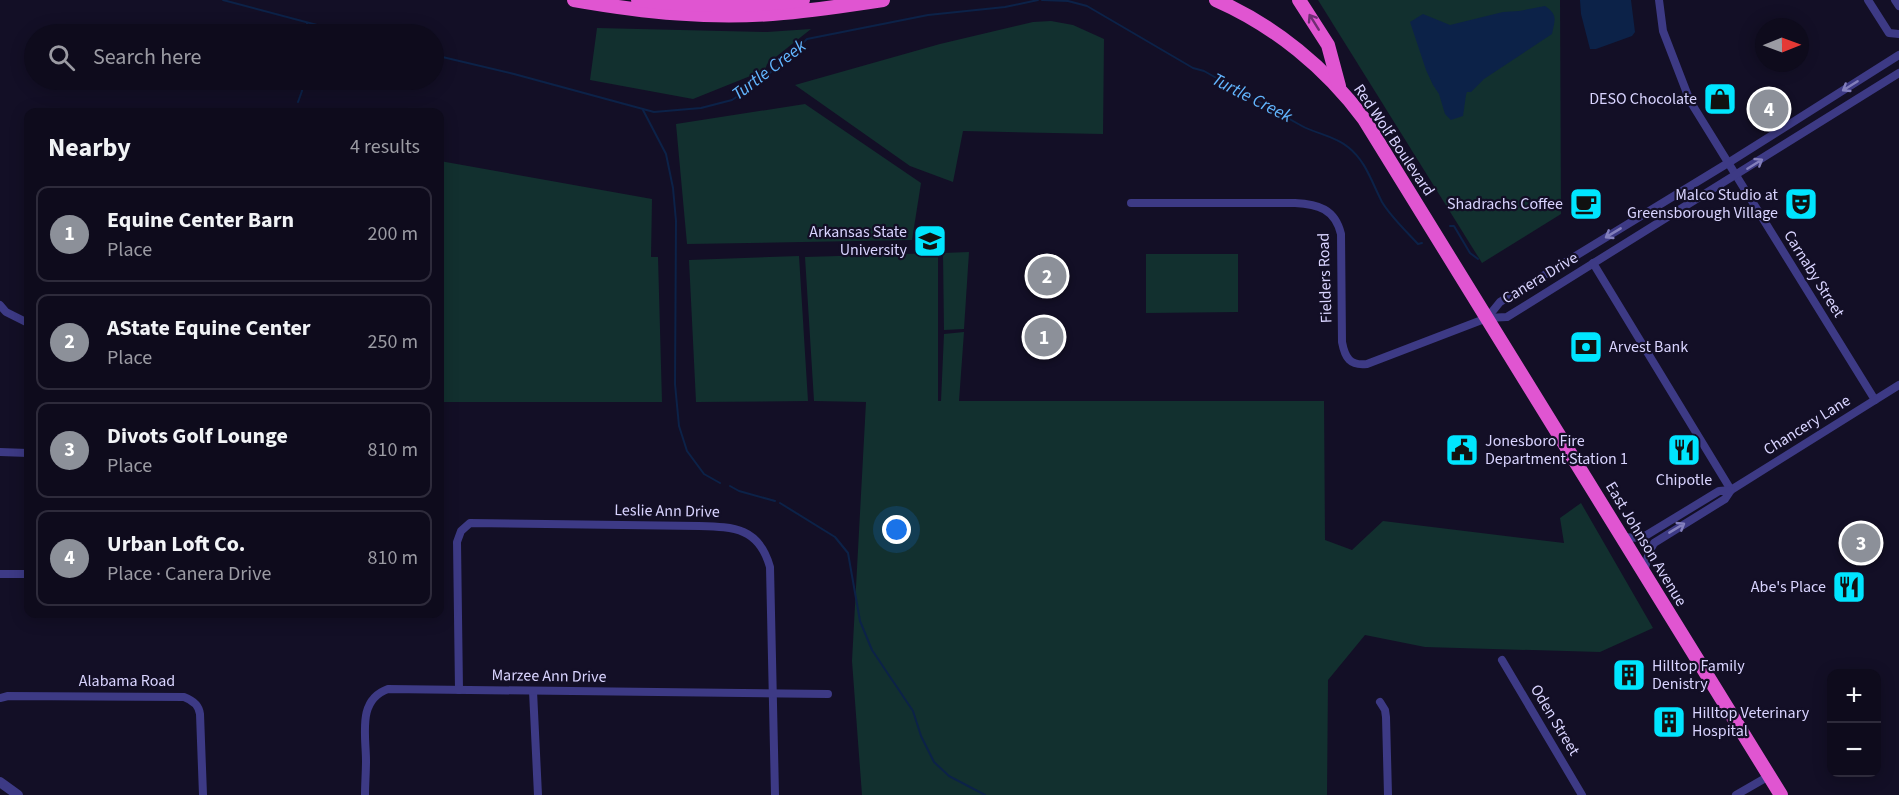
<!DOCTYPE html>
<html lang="en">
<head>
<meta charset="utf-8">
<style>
  body { margin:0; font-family:"Source Sans 3",sans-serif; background:#171425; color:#f1f3f6 }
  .controls { position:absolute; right:18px; bottom:18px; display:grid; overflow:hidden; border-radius:12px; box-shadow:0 3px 15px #0003 }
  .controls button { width:54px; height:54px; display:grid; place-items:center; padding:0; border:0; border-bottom:2px solid #2e2b3b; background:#0e0b1c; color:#f1f3f6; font:30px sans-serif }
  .compass { position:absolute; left:1755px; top:18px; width:54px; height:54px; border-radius:50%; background:#0e0b1c; box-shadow:0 3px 15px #0003; rotate:89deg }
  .you { position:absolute; left:897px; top:530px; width:21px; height:21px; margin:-15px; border:4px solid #fff; border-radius:50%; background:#1a73e8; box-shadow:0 0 0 9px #1a73e833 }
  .badge { display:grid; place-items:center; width:39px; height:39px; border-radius:50%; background:#8c9099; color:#fff; font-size:20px; font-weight:700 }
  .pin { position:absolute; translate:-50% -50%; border:3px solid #fff; box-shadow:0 2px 6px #0006 }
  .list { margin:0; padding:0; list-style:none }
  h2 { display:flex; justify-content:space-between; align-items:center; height:78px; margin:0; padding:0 24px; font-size:26px }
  h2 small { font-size:20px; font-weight:400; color:#9b9ba3 }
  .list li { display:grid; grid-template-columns:39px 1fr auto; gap:18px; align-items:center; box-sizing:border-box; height:96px; margin:0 12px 12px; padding:0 12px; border:2px solid #2e2b3b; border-radius:12px }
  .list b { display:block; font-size:22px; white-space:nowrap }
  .list p { margin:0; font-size:20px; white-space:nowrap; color:#9b9ba3 }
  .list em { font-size:20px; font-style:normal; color:#9b9ba3 }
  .icon { flex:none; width:33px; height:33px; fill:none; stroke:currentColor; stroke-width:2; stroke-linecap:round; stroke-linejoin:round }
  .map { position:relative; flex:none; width:1899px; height:795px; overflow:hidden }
  .search { position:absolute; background:#0e0b1c; box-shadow:0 3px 15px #0003; left:24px; top:24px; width:420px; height:66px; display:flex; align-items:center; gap:15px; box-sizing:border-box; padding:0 21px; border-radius:33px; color:#9b9ba3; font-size:22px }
  .panel { position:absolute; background:#0e0b1c; box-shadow:0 3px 15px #0003; left:24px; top:108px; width:420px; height:510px; border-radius:12px }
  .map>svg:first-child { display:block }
  .green { fill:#12302f }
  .water { fill:#0c2248 }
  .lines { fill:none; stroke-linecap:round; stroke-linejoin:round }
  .stream { stroke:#0c2248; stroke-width:2 }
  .minor { stroke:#3d3a85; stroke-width:8 }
  .tertiary { stroke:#3d3a85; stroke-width:10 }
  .trunk { stroke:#e055d1; stroke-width:14 }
  .oneway { stroke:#6f2e73 }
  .oneway2 { stroke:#837fbc }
  .labels { text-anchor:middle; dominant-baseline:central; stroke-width:4.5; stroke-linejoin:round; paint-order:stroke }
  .poi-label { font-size:16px; fill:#d9d4ff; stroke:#130f26; text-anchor:end }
  .street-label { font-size:16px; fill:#d9d4ff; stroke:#130f26 }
  .water-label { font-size:18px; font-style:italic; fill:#62b6ff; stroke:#130f26 }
</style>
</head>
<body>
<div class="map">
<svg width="1899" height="795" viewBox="0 0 1899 795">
  <rect width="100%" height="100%" fill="#130f26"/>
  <g class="green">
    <path d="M1318,0h242l1,214 -79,49z"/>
    <path d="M1051,21l22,4 31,14 -1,95 -140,-3 -10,51 -43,-16 -115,-81 145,-41 93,-22z"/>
    <path d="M597,28l170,4 44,-3 -44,35 -2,6 -72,29 -103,-19z"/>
    <path d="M805,104l116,79 -9,57 -225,4 -11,-120z"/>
    <path d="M440,161l212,38 -1,58h7l4,145h-222z"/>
    <path d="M969,252l-5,77 -20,1 -1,-77z"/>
    <path d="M938,253v148h3l3,-67 20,-2 -5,69h365l1,139 27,10 31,-29 181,22 -4,-25 21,-15 72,125 -53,24 -175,-5 -60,-12 -37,45 -1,115h-465l-10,-134 14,-259 -52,-1 -9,-144z"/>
    <path d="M1146,254h92v58l-92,1z"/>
    <path d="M799,256l9,145 -112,1 -7,-142z"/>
  </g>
  <g class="water">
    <path d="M1580,0h51l4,32 -3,4 -36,13h-6l-9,-35z"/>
    <path d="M1545,6c13,9 10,13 7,28l-68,45 -13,13h-4l-1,3 -3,21 -12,4 -6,-6 -6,-20 -6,-9 -7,-15 -16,-48 13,-8 27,11 53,-13 16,-1z"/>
  </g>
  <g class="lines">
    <g class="stream">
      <path d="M223,0l128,34"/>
      <path d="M1042,0l26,1 19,5 106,62 11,3 98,55c15,8 33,10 46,21 18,14 24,36 34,55 9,15 24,29 36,42l4,-1"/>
      <path d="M307,23l2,11"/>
      <path d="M434,55l80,19 140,38 47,-4 31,-8 31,-21 44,-40 121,-24 77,-8 33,-7"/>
      <path d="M298,102l4,-11v-11"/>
      <path d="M643,110l23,44 7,34 3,33 -1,163 4,42 8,25 17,23 16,9"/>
      <path d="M295,112v-1"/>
      <path d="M1450,226h4l16,27 8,6"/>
      <path d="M730,486l9,5 36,10"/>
      <path d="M780,503l55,34 13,16 12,68 12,29 41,61 8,25 13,26 15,14 36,19"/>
    </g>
    <g class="minor">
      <path d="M1659,0l4,31 27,70 185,299"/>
      <path d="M1868,0l21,33 10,1"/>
      <path d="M1895,0l4,6"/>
      <path d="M1131,203h164c23,1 40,6 46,31l1,108c3,16 8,24 25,22l120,-46 20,-1 392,-244"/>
      <path d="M1593,263l138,227 168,-105"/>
      <path d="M0,305l6,7 22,11"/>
      <path d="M1487,318l13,-16 228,-139 171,-108"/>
      <path d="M0,452l28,1"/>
      <path d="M1622,537l18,1 5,-2 74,-45 12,-1 -6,9 -71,44 -5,9 -5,20"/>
      <path d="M0,574h28"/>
      <path d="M1502,660l80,135"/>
      <path d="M459,690l-2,-148 4,-11 9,-8 229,3c36,1 60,2 71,41l5,228"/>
      <path d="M533,691l5,104"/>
      <path d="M0,698l8,-2 176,1c8,3 15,8 16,17l3,81"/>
      <path d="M1380,702l5,8 1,7 2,78"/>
      <path d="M365,795c0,-11 1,-23 1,-34 0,-26 -9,-61 22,-72l440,5"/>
      <path d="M1736,795l33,-19"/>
    </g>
    <path class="tertiary" d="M0,782l18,13"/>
    <g class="trunk">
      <path d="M574,0c69,12 139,20 209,13 33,-3 67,-8 100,-13"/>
      <path d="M638,0c55,6 110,7 165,0"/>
      <path d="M1216,0c59,26 110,68 148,119l417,676"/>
      <path d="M1299,0l29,45 11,41"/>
    </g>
  </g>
  <defs><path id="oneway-shaft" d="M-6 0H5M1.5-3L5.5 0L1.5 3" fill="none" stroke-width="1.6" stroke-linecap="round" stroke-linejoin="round" transform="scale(1.5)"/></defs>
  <use class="oneway" href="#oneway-shaft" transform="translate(1314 22) rotate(-122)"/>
  <g class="oneway2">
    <use href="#oneway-shaft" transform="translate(1850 86) rotate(148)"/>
    <use href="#oneway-shaft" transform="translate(1755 164) rotate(-32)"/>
    <use href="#oneway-shaft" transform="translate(1613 233) rotate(149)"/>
    <use href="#oneway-shaft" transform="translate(1677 528) rotate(-31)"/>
  </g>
  <defs>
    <g id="shop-square" transform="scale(1.725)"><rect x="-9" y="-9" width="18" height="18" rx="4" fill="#00e5ff" stroke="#130f26"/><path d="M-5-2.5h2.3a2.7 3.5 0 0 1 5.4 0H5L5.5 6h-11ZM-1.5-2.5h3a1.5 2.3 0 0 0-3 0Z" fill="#111"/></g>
    <g id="cafe-square" transform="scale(1.725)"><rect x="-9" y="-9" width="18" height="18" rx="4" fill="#00e5ff" stroke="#130f26"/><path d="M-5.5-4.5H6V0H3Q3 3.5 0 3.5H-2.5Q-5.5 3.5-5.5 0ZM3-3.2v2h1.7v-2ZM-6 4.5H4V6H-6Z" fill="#111"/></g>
    <g id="theatre-square" transform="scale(1.725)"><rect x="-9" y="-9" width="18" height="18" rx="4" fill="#00e5ff" stroke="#130f26"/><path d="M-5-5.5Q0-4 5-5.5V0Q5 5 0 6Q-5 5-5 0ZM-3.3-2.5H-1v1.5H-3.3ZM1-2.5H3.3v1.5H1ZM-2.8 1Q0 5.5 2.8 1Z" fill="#111"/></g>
    <g id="university-square" transform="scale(1.725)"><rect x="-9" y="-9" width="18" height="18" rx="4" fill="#00e5ff" stroke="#130f26"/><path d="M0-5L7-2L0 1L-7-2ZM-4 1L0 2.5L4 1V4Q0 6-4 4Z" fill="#111"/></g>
    <g id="bank-square" transform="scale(1.725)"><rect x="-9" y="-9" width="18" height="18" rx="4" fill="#00e5ff" stroke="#130f26"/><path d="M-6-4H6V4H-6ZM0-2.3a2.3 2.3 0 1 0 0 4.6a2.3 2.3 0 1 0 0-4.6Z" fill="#111"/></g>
    <g id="civic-square" transform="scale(1.725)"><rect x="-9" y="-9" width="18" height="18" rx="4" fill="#00e5ff" stroke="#130f26"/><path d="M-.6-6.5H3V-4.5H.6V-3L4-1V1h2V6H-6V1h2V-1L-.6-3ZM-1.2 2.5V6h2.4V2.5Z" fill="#111"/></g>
    <g id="restaurant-square" transform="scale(1.725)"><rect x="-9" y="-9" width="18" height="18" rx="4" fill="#00e5ff" stroke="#130f26"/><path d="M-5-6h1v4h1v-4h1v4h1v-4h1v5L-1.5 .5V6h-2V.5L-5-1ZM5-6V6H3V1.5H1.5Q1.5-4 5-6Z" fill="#111"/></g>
    <g id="building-square" transform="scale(1.725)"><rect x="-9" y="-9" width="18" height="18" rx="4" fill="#00e5ff" stroke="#130f26"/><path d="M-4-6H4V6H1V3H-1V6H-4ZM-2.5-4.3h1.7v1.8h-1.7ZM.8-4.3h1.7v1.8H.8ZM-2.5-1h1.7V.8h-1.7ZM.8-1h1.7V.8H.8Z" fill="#111"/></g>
  </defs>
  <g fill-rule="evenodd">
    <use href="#shop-square" x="1720" y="99"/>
    <use href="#cafe-square" x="1586" y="204"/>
    <use href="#theatre-square" x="1801" y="204"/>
    <use href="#university-square" x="930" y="241"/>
    <use href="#bank-square" x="1586" y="347"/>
    <use href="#civic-square" x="1462" y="450"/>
    <use href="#restaurant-square" x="1684" y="450"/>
    <use href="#restaurant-square" x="1849" y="587"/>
    <use href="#building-square" x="1629" y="675"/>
    <use href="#building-square" x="1669" y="722"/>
  </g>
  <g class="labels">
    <g class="poi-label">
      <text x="1697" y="99">DESO Chocolate</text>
      <text x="1778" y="195">Malco Studio at<tspan x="1778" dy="18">Greensborough Village</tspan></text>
      <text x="1563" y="204">Shadrachs Coffee</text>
      <text x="907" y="232">Arkansas State<tspan x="907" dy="18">University</tspan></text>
      <text x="1609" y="347" text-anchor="start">Arvest Bank</text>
      <text x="1485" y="441" text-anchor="start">Jonesboro Fire<tspan x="1485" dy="18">Department Station 1</tspan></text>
      <text x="1684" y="480" text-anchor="middle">Chipotle</text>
      <text x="1826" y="587">Abe's Place</text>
      <text x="1652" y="666" text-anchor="start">Hilltop Family<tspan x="1652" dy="18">Denistry</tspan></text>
      <text x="1692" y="713" text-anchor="start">Hilltop Veterinary<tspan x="1692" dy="18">Hospital</tspan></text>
    </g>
    <g class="street-label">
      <text transform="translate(1394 140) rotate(56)">Red Wolf Boulevard</text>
      <text transform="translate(1814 274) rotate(58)">Carnaby Street</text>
      <text transform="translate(1325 278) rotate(-92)">Fielders Road</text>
      <text transform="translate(1540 278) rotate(-31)">Canera Drive</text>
      <text transform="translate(1807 425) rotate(-32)">Chancery Lane</text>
      <text transform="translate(667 511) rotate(1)">Leslie Ann Drive</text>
      <text transform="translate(1646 544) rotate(59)">East Johnson Avenue</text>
      <text transform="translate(549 676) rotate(1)">Marzee Ann Drive</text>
      <text x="127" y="681">Alabama Road</text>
      <text transform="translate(1555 720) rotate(59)">Oden Street</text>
    </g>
    <g class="water-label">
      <text transform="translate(769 70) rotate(-37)">Turtle Creek</text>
      <text transform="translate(1252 98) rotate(27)">Turtle Creek</text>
    </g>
  </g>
</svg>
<div class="controls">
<button>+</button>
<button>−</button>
</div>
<svg class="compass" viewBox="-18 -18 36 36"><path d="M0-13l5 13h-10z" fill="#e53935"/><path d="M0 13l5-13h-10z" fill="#9b9ba3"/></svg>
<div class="you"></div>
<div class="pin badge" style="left:1044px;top:337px">1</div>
<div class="pin badge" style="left:1047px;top:276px">2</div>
<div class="pin badge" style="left:1861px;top:543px">3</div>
<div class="pin badge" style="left:1769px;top:109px">4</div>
<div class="search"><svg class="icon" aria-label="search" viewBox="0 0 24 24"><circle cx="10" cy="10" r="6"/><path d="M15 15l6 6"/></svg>Search here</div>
<section class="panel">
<h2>Nearby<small>4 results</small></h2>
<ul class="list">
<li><span class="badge">1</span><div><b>Equine Center Barn</b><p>Place</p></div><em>200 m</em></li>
<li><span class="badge">2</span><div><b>AState Equine Center</b><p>Place</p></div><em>250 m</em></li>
<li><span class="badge">3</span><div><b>Divots Golf Lounge</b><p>Place</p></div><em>810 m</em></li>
<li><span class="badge">4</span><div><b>Urban Loft Co.</b><p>Place · Canera Drive</p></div><em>810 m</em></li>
</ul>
</section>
</div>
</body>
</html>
